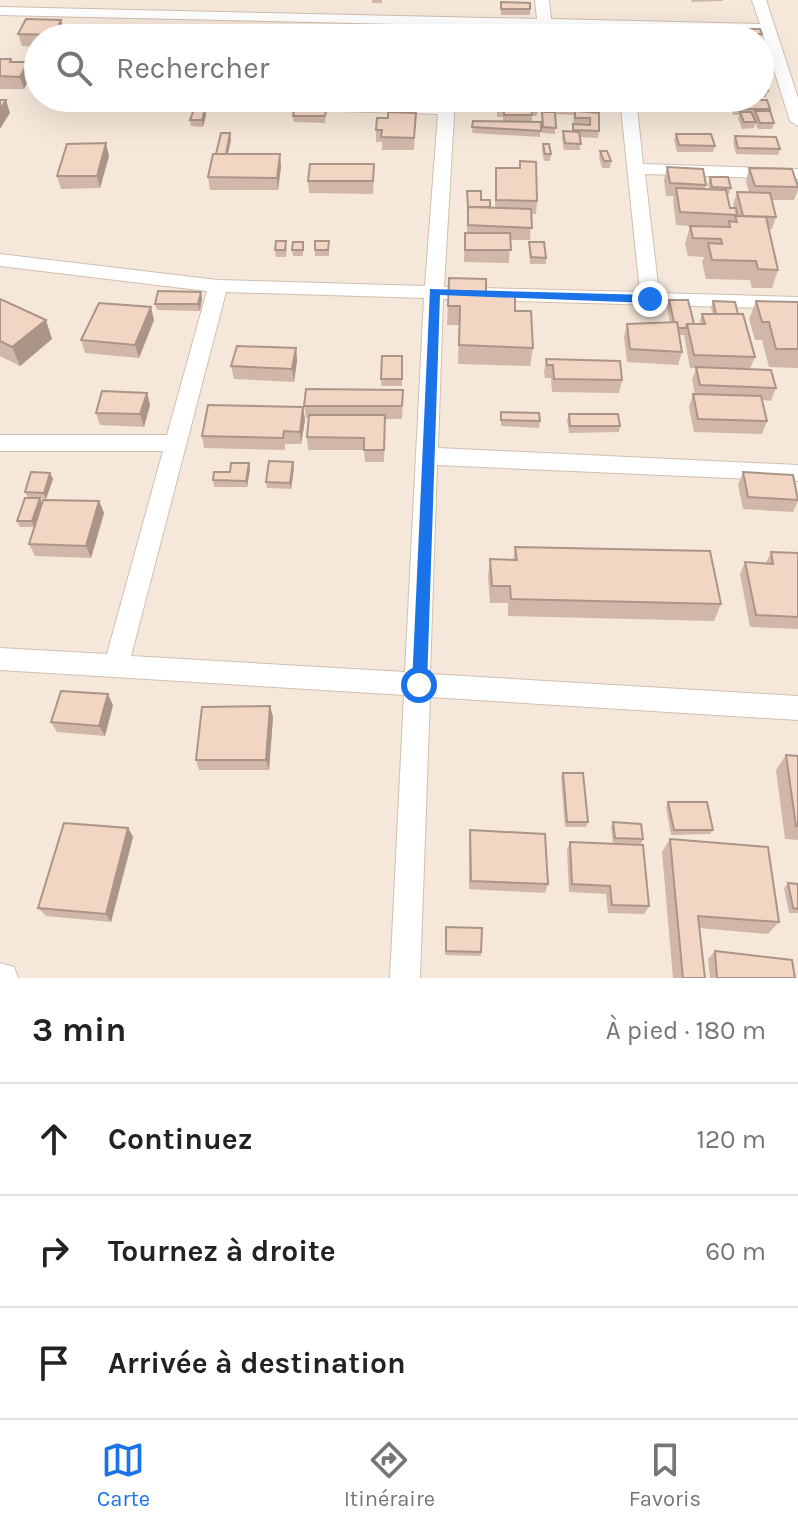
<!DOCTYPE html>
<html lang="fr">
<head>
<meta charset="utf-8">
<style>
  body { margin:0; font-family:Karla,sans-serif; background:#f6f6f6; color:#222 }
  .stop { position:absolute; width:24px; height:24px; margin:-18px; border:6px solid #1a73e8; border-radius:50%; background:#fff }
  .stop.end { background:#1a73e8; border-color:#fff; box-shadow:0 2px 8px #0008 }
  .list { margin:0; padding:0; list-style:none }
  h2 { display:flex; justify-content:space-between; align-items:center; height:104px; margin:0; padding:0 32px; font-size:34px }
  h2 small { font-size:26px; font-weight:400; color:#767676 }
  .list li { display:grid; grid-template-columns:52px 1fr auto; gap:24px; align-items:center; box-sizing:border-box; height:112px; padding:0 32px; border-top:2px solid #e0e0e0 }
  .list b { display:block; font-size:30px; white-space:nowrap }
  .list em { font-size:26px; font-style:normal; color:#767676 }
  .icon { flex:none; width:44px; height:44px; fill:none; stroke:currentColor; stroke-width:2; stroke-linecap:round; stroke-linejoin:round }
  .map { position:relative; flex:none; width:798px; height:978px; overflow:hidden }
  .search { position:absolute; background:#fff; box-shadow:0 8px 32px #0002; left:24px; right:24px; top:24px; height:88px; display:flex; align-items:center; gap:20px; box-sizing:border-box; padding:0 28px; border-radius:44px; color:#767676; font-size:30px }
  .sheet { height:440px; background:#fff }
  nav { display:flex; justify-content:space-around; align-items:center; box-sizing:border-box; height:112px; border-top:2px solid #e0e0e0; background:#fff; font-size:22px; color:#767676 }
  nav a { display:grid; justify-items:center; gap:4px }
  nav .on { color:#1a73e8 }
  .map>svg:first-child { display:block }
  .residential { fill:#f5e8da; fill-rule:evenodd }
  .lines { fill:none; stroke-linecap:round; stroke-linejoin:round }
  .minor-casing { stroke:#d1beb0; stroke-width:2 }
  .minor { fill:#fff; fill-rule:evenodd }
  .wall { fill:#d1b7a8 }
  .shaded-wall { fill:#aa9588 }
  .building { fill:#f3d5c3; stroke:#aa9588; stroke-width:2 }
  .route { fill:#1a73e8 }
</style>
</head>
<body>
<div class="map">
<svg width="798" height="978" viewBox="0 0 798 978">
  <rect width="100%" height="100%" fill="#fdf6ec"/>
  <path class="residential" d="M0,0h798v978h-798zM38,38h722v60h-722z"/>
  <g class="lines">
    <g class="minor-casing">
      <g id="minor">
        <path d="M535,0h14l2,19 209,5 -8,-24h14l32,98v28l-8,-5 -28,-89 -762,-17v-8l537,12z"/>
        <path d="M231,98l208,7v-7h16l-11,189 196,5 -20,-194h16l7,66 155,5v10l-153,-5 14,119 139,4v12l-355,-10 -5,149 360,17v16l-361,-16 -7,209 368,22v24l-368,-23 -10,281h-30l14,-283 -404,-25v-22l107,6 56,-203h-163v-16h167l40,-144 -207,-25v-12l218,26 207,6 13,-172 -201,-6 -8,-5zM226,292l198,6 -19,374 -274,-16z"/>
        <path d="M0,963l14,4 4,11h-18z"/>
      </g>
    </g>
    <use href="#minor" class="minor"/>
  </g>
  <g class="wall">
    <rect x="372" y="0" width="10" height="3"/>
    <path d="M691,0h32v1l-31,1z"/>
    <path d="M501,2l29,7v6h-29z"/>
    <path d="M353,27l1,11h-63l-1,-5z"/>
    <path d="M725,29l37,5 -2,8v-4h-37z"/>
    <path d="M65,32l-3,6h-24v9l-16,-1 -4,-12z"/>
    <path d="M0,59h11l1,3h16l3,13 -7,14h-24z"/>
    <path d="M760,61l5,9 -1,4 2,5 -1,5 3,7 -2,6h-6z"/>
    <path d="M471,98h14l-1,6h-13z"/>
    <path d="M497,98h106l-1,4 -61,-4 -1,7 -4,11h-4v6h9l-1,15 -68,-4 1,-12 30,1v-5h-6z"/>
    <path d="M640,98h16l-1,7h-13z"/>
    <path d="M713,98h16l-2,4h-13z"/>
    <path d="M732,99l19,3 1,-2 18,9 -1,2 5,12 -2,6h-14l-3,-6 -1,5 -12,1 -4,-11 1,-3h-6l-3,-9z"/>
    <path d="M556,101l38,3 -1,9 6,18 -1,7 -18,-1v13h-16l-2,-12 1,-7 9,1 2,-17 -19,-1v20l-13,-1v-21h13z"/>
    <path d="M205,109l1,6 -3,12 -12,-1 -1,-6z"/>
    <path d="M326,111l-1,12 -31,-1 -1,-6z"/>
    <path d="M416,113l-2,37h-32v-8h-6v-12l12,-12z"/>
    <path d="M230,133l1,7 -3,14h52l1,13 -3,23h-68l-2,-13 8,-23z"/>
    <path d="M676,134l39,12 -2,6h-36l-3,-12z"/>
    <path d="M735,136l45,13 -2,6 -42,-1 -3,-11z"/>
    <path d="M543,144l8,10 -1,7h-6l-2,-10z"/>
    <path d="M600,151l11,10 -1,7h-8l-3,-11z"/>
    <path d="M109,156l-9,32 -39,1 -4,-13z"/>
    <path d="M520,161l17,40 -1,13h-5l-1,26h-20l-1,23 -45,-1 1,-29h2v-42l23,17h5l1,-40h24z"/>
    <path d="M667,167l39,18 -1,4h4l-1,-5 2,-7 21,11 -2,6h-2l3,14h4l-1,-3 4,-13 12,1 -3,-12 3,-13 49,17v5l-4,10h-23l5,17 -4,12h-3l9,41 -6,18h-20l-2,-8 -44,-1 -4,-17 2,-5 -16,-1 -3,-12 5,-18 -14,-1 -3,-25 1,-4h-8l-2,-16z"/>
    <path d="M374,177l-1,17 -64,-1 -1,-12z"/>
    <path d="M303,242v14h-10l-1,-6z"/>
    <path d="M529,242l17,16v6h-16l-1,-15z"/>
    <path d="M287,248l-1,9h-10l-1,-7z"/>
    <path d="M329,248v8h-14v-6z"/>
    <path d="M449,278l37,16 47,54 -3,18 -72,-2 1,-39h-12z"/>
    <path d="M202,298l-2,13 -43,-1 -2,-6z"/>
    <path d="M0,299l52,40 -32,27 -20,-10z"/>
    <path d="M669,300l25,24h5l3,-10h11l-2,-6 2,-7 25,13 17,43 -5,12 26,19 -5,13 -9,-1 5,21 -5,13 -68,-2 -5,-25 4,-13h2l-3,-14 4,-12h-6l-6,-33h-5l3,17 -4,13 -51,-3 -3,-25 3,-13 43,-2 -3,-15z"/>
    <path d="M756,301l42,1v66l-29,-1 -7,-27h-7l-6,-21z"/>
    <path d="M154,320l-15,38 -54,-5 -4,-13z"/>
    <path d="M296,348l1,13 -3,21 -60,-3 -3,-13z"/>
    <path d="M382,356h20v30h-21z"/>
    <path d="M546,359l76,21 -3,13 -67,-1 -1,-14h-6l-1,-6z"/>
    <path d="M403,390l-1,29h-17l-1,43h-19l-1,-12h-56l-1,-13 2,-19h-3l-2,-12z"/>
    <path d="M147,393l3,12 -6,22 -44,-2 -4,-12z"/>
    <path d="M303,407l2,13 -4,24h-16v6l-81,-2 -2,-12z"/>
    <path d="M501,412l39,9 -1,7 -38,-2z"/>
    <path d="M569,414l51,12 -1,6 -50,1 -2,-13z"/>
    <path d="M294,468l-3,21 -24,-1 -1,-6z"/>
    <path d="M250,469l-3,18h-33l-1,-7 17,-8z"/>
    <path d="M743,472l55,25v4l-5,11 -50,-3 -5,-24z"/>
    <path d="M50,473l3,6 -7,20 -6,-1 2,6 57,-3 5,12 -13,45 -56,-2 -6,-12 5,-17h-14l-3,-6 11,-23 -3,-6z"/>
    <path d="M515,547l206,57 -7,17 -206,-5v-13h-18l-2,-27 2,-17 23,1z"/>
    <path d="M771,552l27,1v76l-48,-2 -10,-53 5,-12 21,1z"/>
    <path d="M113,705l-8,31 -48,-4 -6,-10z"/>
    <path d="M273,717l-4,53h-70l-3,-10z"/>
    <path d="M786,755l12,1v84l-13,-1 -9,-69z"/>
    <path d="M563,773l25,49 -2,5h-21l-4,-49z"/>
    <path d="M668,802l45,28 -3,4 -39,1 -5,-28z"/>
    <path d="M613,822l30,17 -2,5 -28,-1 -2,-16z"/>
    <path d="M128,828l5,9 -22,85 -65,-6 -8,-8z"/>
    <path d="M470,830l78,54 -3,9 -76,-4v-50z"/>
    <path d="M670,839l109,83 -11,12 -69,-6 6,50h-32l-11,-126z"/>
    <path d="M570,842l79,64 -5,8 -36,-1 -2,-19 -37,-2 -2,-42z"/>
    <path d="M788,883l10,1v29h-9l-5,-25z"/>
    <path d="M446,927l35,25v4l-36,-1z"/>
    <path d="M715,951l80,27h-85l-2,-19z"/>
  </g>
  <g class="shaded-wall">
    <path d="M61,20l4,12 -3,6h-7l-1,-3z"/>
    <path d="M28,62l3,13 -7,14 -4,-12z"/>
    <path d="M540,98h1l-1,7 -4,11z"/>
    <path d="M6,100l4,13 -10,16v-19z"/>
    <path d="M205,109l1,6 -3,12 -1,-7z"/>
    <path d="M230,133l1,7 -5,22 -1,-7z"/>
    <path d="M106,143l3,13 -9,32 -3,-12z"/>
    <path d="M280,154l1,13 -3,23 -1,-12z"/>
    <path d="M201,292l1,6 -2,13 -2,-7z"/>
    <path d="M151,307l3,13 -15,38 -4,-13z"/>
    <path d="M46,320l6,19 -32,27 -8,-19z"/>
    <path d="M296,348l1,13 -3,21 -2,-13z"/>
    <path d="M147,393l3,12 -6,22 -4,-13z"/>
    <path d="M303,407l2,13 -4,24 -1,-12z"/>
    <path d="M293,462l1,6 -3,21 -1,-6z"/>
    <path d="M249,463l1,6 -3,18 -1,-6z"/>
    <path d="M50,473l3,6 -7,20 -2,-6z"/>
    <path d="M40,498l2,7 -8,23 -2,-7z"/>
    <path d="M99,501l5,12 -13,45 -5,-12z"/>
    <path d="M108,694l5,11 -8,31 -6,-10z"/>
    <path d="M270,706l3,11 -4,53 -3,-10z"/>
    <path d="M128,828l5,9 -22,85 -5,-8z"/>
  </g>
  <g class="building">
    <path d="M501,2l29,1v6h-29z"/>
    <path d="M26,19l35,1 -7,15 -36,-1z"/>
    <path d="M291,25l62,2 -2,8 -61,-2z"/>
    <path d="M148,27l7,11h-58z"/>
    <path d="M725,29h35l2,5h-9l1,4h-20l-1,-4h-6z"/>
    <path d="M699,33h20l2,5h-20z"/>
    <path d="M0,59h11l-1,3h18l-8,15 -20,-1z"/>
    <path d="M760,61h1l4,9h-5z"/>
    <path d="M760,73h3l3,6h-6z"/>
    <path d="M760,80h3l5,11h-8z"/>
    <path d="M498,98h42l-2,5h-7l1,12h-28v-11h-6z"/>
    <path d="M732,99l12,1 9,2 -1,-2h15l3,9h-35z"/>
    <path d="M0,100h6l-6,10z"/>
    <path d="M556,101l38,3v6l-39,-3z"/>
    <path d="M194,109h11l-3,11h-12z"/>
    <path d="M294,111h32l-1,5h-32z"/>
    <path d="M575,111l24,2v18l-26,-1v-6l17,1v-7h-15z"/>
    <path d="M755,111h15l4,12h-14z"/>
    <path d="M388,112l28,1 -2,25 -33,-1 1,-7h-6l1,-12h11z"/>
    <path d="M542,112h13l1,16 -13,-1z"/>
    <path d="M740,112h11l5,10h-12z"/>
    <path d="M473,121l68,1v9l-69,-4z"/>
    <path d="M563,131l16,1 2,12 -16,-1z"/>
    <path d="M221,133h9l-4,21h-10z"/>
    <path d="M676,134h35l4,12 -36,-1z"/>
    <path d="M735,136l41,1 4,12 -42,-1z"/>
    <path d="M106,143l-9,33h-40l10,-32z"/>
    <path d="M543,144h6l2,10h-6z"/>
    <path d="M600,151h7l4,10h-7z"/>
    <path d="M213,154h67l-3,24 -69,-1z"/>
    <path d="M520,161l16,1 1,39 -41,-1v-32h24z"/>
    <path d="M310,164h64l-1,17h-65z"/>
    <path d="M667,167l36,2 3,16 -36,-2z"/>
    <path d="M749,168l43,1 6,18 -43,-1z"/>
    <path d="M710,177h18l3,11 -19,-1z"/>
    <path d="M676,188l50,2 4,18h6l1,7 -57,-3z"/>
    <path d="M467,191h14v9h9v7h-22z"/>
    <path d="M737,192l33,1 6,24 -33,-1z"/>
    <path d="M468,207l63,2 1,19 -64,-3z"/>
    <path d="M735,216l31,1 12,53 -20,-1 -2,-8 -44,-1 -4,-17 14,1 -1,-5 -28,-1 -3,-12 40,1 -1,-6 8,1z"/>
    <path d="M465,233h45l1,17h-46z"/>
    <path d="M276,241h10l-1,9h-10z"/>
    <path d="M315,241h14l-1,9h-13z"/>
    <path d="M293,242h10v8h-11z"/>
    <path d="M529,242h15l2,16 -15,-1z"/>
    <path d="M449,278l37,1v15l29,1v16h16l2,37 -74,-3 1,-39h-12z"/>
    <path d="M158,291l43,1 -3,12h-43z"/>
    <path d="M0,299l46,21 -34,27 -12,-6z"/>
    <path d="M669,300h19l6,24h-7l-1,4h-8l-1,-6h-3z"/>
    <path d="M713,301l22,1 3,12h-22z"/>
    <path d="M756,301l42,1v47h-22l-7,-27h-7z"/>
    <path d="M99,303l52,4 -16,38 -54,-5z"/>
    <path d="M702,314h41l12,43 -61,-2 -7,-31h18z"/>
    <path d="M677,322l5,30 -52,-3 -3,-25z"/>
    <path d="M237,346l59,2 -4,21 -61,-3z"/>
    <path d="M382,356h20v23h-21z"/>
    <path d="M546,359l74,2 2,19 -68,-1 -1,-14h-6z"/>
    <path d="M696,367l75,3 5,18 -76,-3z"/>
    <path d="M306,389l97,1 -1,16h-98z"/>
    <path d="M102,391l45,2 -7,21 -44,-1z"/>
    <path d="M693,394l68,2 6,25 -69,-2z"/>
    <path d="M208,405l95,2 -3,25 -16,-1 -1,7 -81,-2z"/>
    <path d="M501,412l38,1 1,8 -39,-1z"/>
    <path d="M569,414h49l2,12h-50z"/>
    <path d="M309,415h76l-1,35h-20v-12l-57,-1z"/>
    <path d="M269,461l24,1 -3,21 -24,-1z"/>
    <path d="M231,463h18l-3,18 -33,-1 1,-8h16z"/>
    <path d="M31,472l19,1 -6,20 -19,-1z"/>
    <path d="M743,472l50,3 5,25 -50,-3z"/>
    <path d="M25,498h15l-8,23h-15z"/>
    <path d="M43,500l56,1 -13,45 -57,-2z"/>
    <path d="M515,547l195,4 11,53 -210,-5 -1,-13h-18l-2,-27 27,1z"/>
    <path d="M771,552l27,1v64l-42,-2 -11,-53 28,2z"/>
    <path d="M61,691l47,3 -9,32 -48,-4z"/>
    <path d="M270,706l-4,54h-70l6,-53z"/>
    <path d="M786,755l12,1v70h-2z"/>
    <path d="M563,773h20l5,49h-21z"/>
    <path d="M668,802h39l6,28h-39z"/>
    <path d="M613,822l28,2 2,15 -28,-1z"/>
    <path d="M64,823l64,5 -22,86 -68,-6z"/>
    <path d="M470,830l75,4 3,50 -77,-3z"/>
    <path d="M670,839l98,8 11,75 -81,-6 7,62h-22z"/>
    <path d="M570,842l73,3 6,61 -37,-1 -2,-19 -38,-2z"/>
    <path d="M788,883l10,1v25l-5,-1z"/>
    <path d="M446,927l36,1 -1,24 -35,-1z"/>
    <path d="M715,951l77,9 3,18h-78z"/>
  </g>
  <path class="route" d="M430,289l220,6 5,4 -5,4 -210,-8 -13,390 -8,6 -7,-6z"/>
</svg>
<div class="stop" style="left:419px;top:685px"></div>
<div class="stop end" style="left:650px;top:299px"></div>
<div class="search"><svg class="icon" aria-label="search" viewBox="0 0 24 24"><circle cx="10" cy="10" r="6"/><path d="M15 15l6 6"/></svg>Rechercher</div>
</div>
<section class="sheet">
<h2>3 min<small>À pied · 180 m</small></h2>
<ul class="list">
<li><svg class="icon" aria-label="ahead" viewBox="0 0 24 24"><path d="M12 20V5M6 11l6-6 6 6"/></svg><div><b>Continuez</b></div><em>120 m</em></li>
<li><svg class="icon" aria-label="right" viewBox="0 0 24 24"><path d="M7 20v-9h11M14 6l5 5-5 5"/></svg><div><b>Tournez à droite</b></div><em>60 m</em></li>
<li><svg class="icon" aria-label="arrive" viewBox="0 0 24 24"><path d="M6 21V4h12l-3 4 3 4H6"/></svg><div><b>Arrivée à destination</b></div></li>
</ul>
</section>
<nav>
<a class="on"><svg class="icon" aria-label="map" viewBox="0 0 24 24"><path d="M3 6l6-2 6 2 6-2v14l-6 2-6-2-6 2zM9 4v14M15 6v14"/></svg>Carte</a>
<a><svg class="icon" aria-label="directions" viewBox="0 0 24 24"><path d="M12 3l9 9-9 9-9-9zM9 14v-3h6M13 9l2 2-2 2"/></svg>Itinéraire</a>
<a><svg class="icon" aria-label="saved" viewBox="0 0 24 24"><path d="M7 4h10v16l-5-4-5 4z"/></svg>Favoris</a>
</nav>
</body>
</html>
